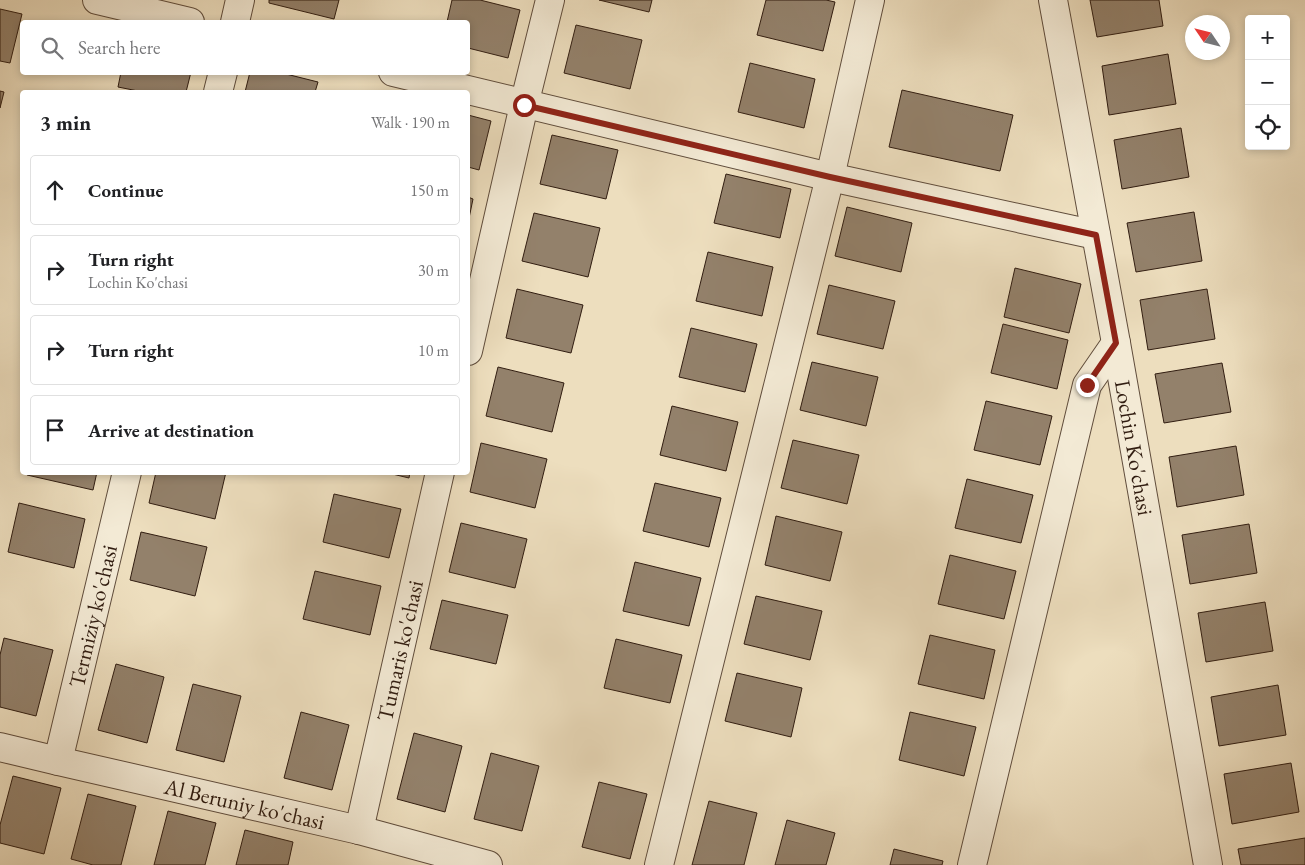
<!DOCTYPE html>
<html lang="en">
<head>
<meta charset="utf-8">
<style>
  body { margin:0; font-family:"EB Garamond",serif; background:#f6f6f6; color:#202124 }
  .controls { position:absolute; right:15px; top:15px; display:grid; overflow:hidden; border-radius:5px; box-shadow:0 2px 8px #0003 }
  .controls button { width:45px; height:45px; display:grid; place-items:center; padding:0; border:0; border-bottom:1px solid #e0e0e0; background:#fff; color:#202124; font:25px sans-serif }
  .compass { position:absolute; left:1185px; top:15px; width:45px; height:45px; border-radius:50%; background:#fff; box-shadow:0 2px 8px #0003; rotate:305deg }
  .stop { position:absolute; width:15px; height:15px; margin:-11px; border:4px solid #8f2418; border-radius:50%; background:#fff }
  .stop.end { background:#8f2418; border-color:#fff; box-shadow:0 1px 5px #0008 }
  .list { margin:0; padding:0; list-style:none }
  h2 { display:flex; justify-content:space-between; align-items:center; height:65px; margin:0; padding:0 20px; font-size:21px }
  h2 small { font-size:16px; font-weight:400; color:#757577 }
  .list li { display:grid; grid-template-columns:32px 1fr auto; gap:15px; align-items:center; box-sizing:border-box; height:70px; margin:0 10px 10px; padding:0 10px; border:1px solid #e0e0e0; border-radius:5px }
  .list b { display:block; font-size:19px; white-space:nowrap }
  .list p { margin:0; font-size:16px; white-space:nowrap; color:#757577 }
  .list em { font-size:16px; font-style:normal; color:#757577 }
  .icon { flex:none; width:28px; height:28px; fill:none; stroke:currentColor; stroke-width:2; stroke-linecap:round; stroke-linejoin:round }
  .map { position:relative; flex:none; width:1305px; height:865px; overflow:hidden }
  .search { position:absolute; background:#fff; box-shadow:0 2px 8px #0003; left:20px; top:20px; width:450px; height:55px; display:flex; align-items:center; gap:12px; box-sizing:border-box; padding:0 18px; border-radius:5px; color:#757577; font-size:19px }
  .panel { position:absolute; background:#fff; box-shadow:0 2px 8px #0003; left:20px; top:90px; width:450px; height:385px; border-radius:5px }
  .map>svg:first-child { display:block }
  .building { fill:#93816b; stroke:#311d11 }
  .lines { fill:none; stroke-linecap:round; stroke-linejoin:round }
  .minor-casing { stroke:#604d3c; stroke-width:30 }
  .minor { stroke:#f3ead5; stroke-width:28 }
  .route { stroke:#8f2418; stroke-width:6 }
  .labels { text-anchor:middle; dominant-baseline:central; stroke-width:5; stroke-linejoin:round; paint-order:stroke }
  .street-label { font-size:22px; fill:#311d11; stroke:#f3ead5 }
</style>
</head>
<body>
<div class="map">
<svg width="1305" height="865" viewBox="0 0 1305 865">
  <rect width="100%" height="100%" fill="#eddebe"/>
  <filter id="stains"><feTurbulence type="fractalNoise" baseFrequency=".004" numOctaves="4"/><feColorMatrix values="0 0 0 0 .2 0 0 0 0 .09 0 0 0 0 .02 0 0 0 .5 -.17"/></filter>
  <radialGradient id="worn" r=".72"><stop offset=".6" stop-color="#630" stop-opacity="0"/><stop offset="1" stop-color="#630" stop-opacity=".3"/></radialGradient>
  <g class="building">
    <path d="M269,0h70l-5,19 -65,-16z"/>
    <path d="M452,0h28l40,10 -12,48 -40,-10v-26h-21z"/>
    <path d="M599,0h53l-3,12z"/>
    <path d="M766,0h60l9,2 -12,49 -66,-16z"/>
    <path d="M1090,0h69l4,26 -66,11z"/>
    <path d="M0,9l22,5 -12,49 -10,-2z"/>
    <path d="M576,25l66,15 -12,49 -66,-16z"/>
    <path d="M1168,54l8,50 -67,11 -7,-49z"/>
    <path d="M750,63l65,16 -11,49 -66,-16z"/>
    <path d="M121,72h70l-5,20h-43l-25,-5z"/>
    <path d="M250,72h28l40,10 -3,10h-70z"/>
    <path d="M902,90l111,25 -13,56 -111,-24z"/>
    <path d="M0,91l4,1 -4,16z"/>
    <path d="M468,115l23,6 -12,49 -11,-3z"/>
    <path d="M1181,128l8,49 -67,12 -8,-49z"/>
    <path d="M552,135l66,15 -12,49 -66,-15z"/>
    <path d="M726,174l65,15 -11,49 -66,-15z"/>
    <path d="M468,197l5,2 -5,24z"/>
    <path d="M847,207l65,16 -11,49 -66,-16z"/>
    <path d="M1194,212l8,49 -66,11 -9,-49z"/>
    <path d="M534,213l66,15 -12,49 -66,-16z"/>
    <path d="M708,252l65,15 -11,49 -66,-15z"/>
    <path d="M1015,268l66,16 -12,49 -65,-16z"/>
    <path d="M829,285l66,16 -12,48 -66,-15z"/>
    <path d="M517,289l66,16 -12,48 -65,-15z"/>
    <path d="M1207,289l8,50 -67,11 -8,-50z"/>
    <path d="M1003,324l65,16 -11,49 -66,-16z"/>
    <path d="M691,328l66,16 -12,48 -66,-15z"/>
    <path d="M812,362l66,15 -12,49 -66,-16z"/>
    <path d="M1222,363l9,49 -67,11 -9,-49z"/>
    <path d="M498,367l66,16 -12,49 -66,-16z"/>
    <path d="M986,401l66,15 -12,49 -66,-15z"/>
    <path d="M672,406l66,16 -12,49 -66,-16z"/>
    <path d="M793,440l66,15 -12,49 -66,-16z"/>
    <path d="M481,443l66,16 -12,49 -65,-16z"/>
    <path d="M1236,446l8,49 -67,12 -8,-50z"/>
    <path d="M28,472h69l-4,18 -66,-15z"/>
    <path d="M156,472h70l-11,47 -66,-16z"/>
    <path d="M384,472h26l-1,6z"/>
    <path d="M967,479l66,16 -12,48 -66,-15z"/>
    <path d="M655,483l66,15 -12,49 -66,-16z"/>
    <path d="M334,494l67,15 -12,49 -66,-16z"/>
    <path d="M19,503l66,16 -11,49 -66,-16z"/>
    <path d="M776,516l66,16 -12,49 -65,-16z"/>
    <path d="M461,523l66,16 -12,49 -66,-16z"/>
    <path d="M1249,524l8,49 -67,11 -8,-49z"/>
    <path d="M141,532l66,15 -12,49 -65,-16z"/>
    <path d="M950,555l66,16 -12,48 -66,-15z"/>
    <path d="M635,562l66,16 -12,48 -66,-15z"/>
    <path d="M315,571l66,15 -11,49 -67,-16z"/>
    <path d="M756,596l66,15 -12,49 -66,-16z"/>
    <path d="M442,600l66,15 -12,49 -66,-15z"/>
    <path d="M1265,602l8,49 -67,11 -8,-49z"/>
    <path d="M930,635l65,15 -11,49 -66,-15z"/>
    <path d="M4,638l49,12 -17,66 -36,-9v-52z"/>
    <path d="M616,639l66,16 -12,48 -66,-15z"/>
    <path d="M116,664l48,13 -17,66 -49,-13z"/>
    <path d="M737,673l65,15 -11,49 -66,-16z"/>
    <path d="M193,684l48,12 -17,66 -48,-12z"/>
    <path d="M1278,685l8,50 -67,11 -8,-49z"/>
    <path d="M301,712l48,13 -17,65 -48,-12z"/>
    <path d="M910,712l66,15 -12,49 -65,-16z"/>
    <path d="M414,733l48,13 -17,66 -48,-13z"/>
    <path d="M491,753l48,13 -17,65 -48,-12z"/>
    <path d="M1291,763l8,49 -67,12 -8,-50z"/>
    <path d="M13,776l48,12 -17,66 -44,-11v-18z"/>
    <path d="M599,782l48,12 -17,65 -48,-12z"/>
    <path d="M88,794l48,12 -15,59h-28l-22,-6z"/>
    <path d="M709,801l48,12 -13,52h-52z"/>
    <path d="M168,811l48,12 -11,42h-51z"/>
    <path d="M787,820l48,13 -9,32h-51z"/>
    <path d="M245,830l48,12 -5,23h-52z"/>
    <path d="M1305,838v27h-64l-3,-16z"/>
    <path d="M894,849l49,12 -1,4h-52z"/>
  </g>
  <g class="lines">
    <g class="minor-casing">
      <g id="minor">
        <path d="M97,0l93,22"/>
        <path id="s1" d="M1053,0l63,343 92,522"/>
        <path d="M235,22l5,-22"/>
        <path d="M393,72l437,105 266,58"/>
        <path d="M218,92l5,-20"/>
        <path d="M468,351l56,-246 26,-105"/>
        <path id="s2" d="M0,747l58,14 301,69 129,35"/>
        <path id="s3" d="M58,761l69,-289"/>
        <path id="s4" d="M359,830l81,-358"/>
        <path d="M659,865l171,-688 40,-177"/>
        <path d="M972,865l115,-480 29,-42"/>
      </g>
    </g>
    <use href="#minor" class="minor"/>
  </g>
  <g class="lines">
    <path class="route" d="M524,105l306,72 266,58 20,108 -29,42"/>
  </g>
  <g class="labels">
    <g class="street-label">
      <text stroke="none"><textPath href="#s1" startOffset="455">Lochin Ko'chasi</textPath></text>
      <text stroke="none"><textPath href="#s3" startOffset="149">Termiziy ko'chasi</textPath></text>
      <text stroke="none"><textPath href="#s4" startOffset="184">Tumaris ko'chasi</textPath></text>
      <text stroke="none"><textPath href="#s2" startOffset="251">Al Beruniy ko'chasi</textPath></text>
    </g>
  </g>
  <rect width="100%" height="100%" filter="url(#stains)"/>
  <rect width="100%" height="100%" fill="url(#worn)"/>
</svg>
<div class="controls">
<button>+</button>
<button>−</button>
<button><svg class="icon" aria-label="locate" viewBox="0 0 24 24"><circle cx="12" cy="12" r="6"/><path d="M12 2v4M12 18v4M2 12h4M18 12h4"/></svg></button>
</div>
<svg class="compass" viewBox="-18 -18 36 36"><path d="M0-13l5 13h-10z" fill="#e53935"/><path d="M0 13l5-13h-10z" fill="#757577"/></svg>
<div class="stop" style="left:524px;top:105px"></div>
<div class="stop end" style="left:1087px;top:385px"></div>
<div class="search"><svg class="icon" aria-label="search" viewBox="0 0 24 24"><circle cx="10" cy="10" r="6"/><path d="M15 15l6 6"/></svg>Search here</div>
<section class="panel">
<h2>3 min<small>Walk · 190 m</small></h2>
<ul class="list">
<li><svg class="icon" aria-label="ahead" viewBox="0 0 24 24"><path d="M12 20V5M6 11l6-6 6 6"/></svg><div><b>Continue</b></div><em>150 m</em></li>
<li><svg class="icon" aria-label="right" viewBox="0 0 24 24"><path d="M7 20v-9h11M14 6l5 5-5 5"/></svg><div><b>Turn right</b><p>Lochin Ko'chasi</p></div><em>30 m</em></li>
<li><svg class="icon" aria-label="right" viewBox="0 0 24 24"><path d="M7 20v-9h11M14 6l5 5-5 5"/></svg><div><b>Turn right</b></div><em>10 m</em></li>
<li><svg class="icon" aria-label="arrive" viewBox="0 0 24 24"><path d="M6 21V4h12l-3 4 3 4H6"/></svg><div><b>Arrive at destination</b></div></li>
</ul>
</section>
</div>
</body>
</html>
